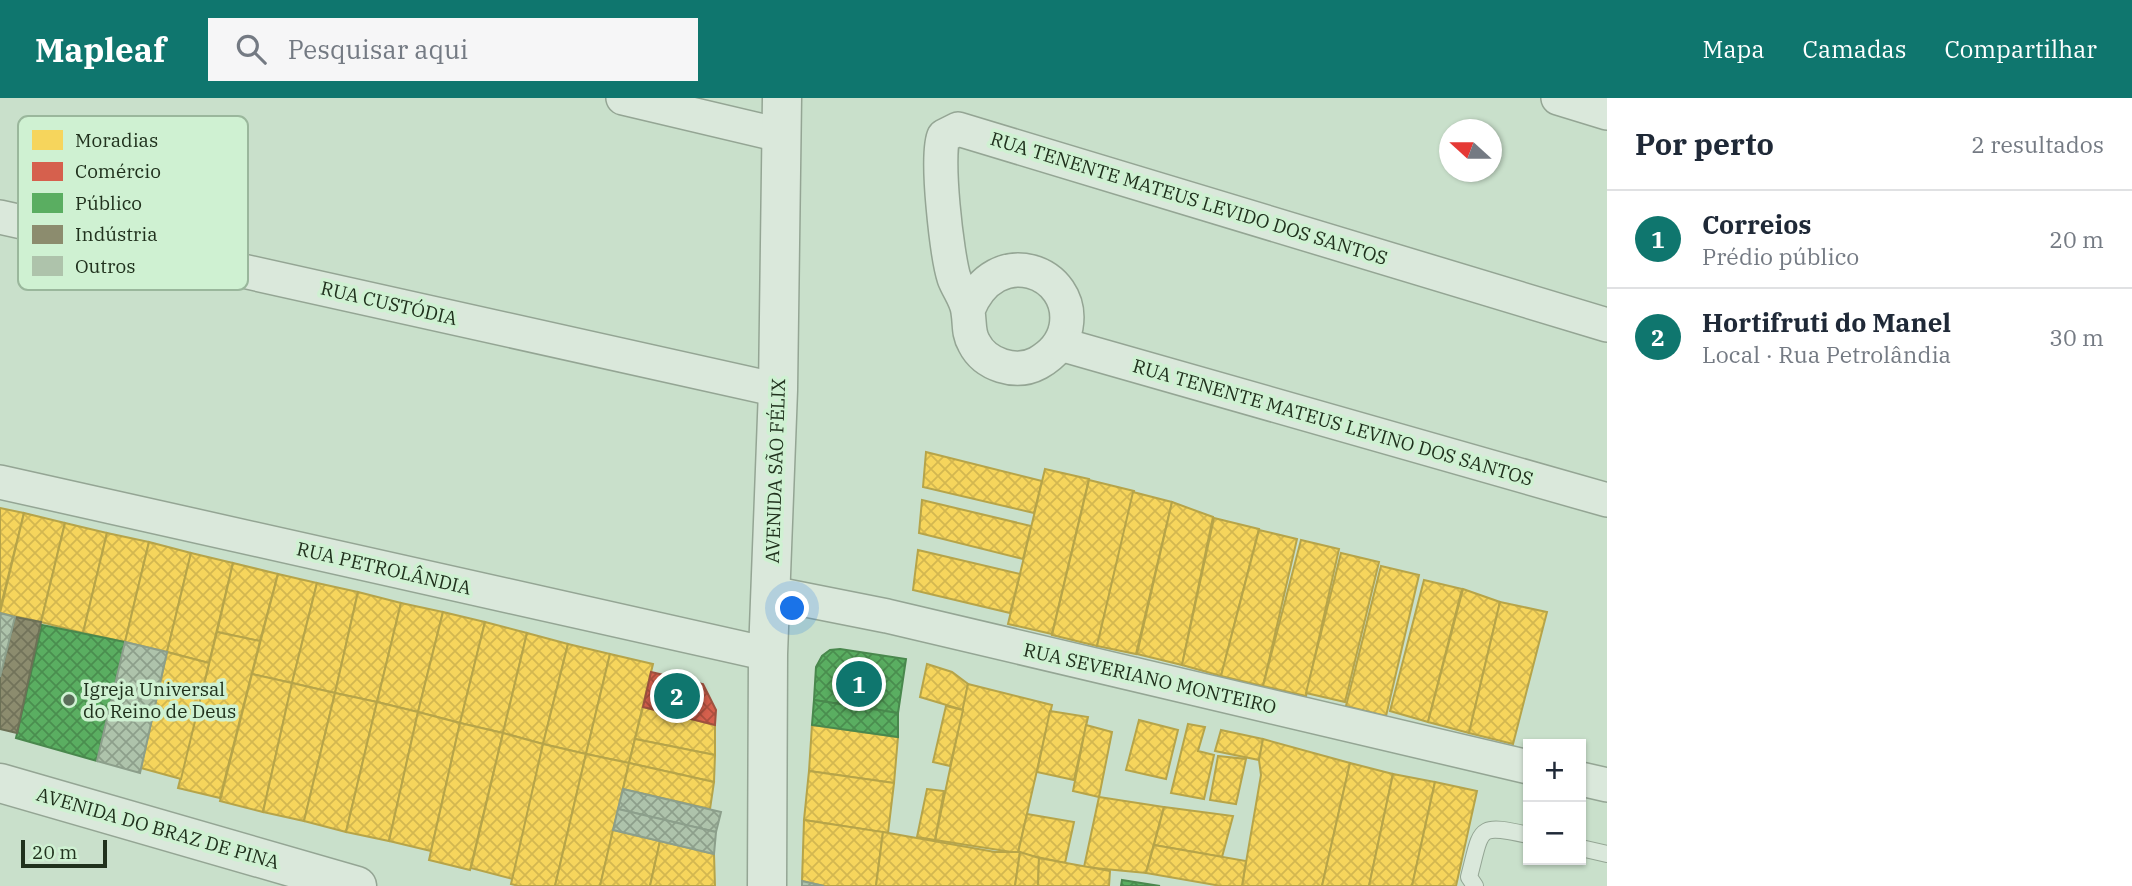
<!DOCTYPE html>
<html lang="pt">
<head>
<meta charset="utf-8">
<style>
  body { margin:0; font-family:"IBM Plex Serif",serif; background:#f6f6f7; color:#1f2937 }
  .controls { position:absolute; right:21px; bottom:21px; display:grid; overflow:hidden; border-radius:0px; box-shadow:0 2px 5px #0004 }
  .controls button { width:63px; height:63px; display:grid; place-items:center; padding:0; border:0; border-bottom:2px solid #e0e1e3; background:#fff; color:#1f2937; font:35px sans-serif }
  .compass { position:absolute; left:1439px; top:21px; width:63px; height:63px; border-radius:50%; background:#fff; box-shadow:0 2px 5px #0004; rotate:291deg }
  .scale { position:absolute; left:21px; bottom:18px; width:86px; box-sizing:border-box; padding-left:7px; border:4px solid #20311d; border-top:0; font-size:19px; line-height:24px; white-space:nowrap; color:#20311d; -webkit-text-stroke:5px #cff1d2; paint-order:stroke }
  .you { position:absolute; left:793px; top:511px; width:24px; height:24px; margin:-18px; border:5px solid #fff; border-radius:50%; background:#1a73e8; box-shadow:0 0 0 10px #1a73e833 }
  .badge { display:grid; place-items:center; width:46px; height:46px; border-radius:50%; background:#0f766e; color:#fff; font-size:23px; font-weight:700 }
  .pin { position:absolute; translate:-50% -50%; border:4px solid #fff; box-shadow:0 2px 7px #0006 }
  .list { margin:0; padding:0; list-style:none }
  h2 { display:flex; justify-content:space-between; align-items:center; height:91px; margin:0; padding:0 28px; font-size:30px }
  h2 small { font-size:23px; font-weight:400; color:#747a83 }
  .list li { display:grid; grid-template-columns:46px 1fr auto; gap:21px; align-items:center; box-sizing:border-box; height:98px; padding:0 28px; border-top:2px solid #e0e1e3 }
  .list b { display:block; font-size:26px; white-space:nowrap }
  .list p { margin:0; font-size:23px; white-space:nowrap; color:#747a83 }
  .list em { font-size:23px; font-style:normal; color:#747a83 }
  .icon { flex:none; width:38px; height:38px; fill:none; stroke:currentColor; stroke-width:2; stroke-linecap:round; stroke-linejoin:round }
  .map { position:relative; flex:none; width:1607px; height:788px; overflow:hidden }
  header { display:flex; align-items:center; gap:42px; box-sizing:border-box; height:98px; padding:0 35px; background:#0f766e; color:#fff }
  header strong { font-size:33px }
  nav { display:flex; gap:38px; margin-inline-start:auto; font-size:24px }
  .search { width:490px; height:63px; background:#f6f6f7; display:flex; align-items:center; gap:18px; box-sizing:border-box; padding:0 24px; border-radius:0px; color:#747a83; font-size:26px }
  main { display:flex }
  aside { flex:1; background:#fff }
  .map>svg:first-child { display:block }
  .homes { fill:url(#homes-cross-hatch); stroke:#b6a449; stroke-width:2 }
  .shops { fill:url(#shops-cross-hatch); stroke:#9f523f; stroke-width:2 }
  .public { fill:url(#public-cross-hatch); stroke:#49884d; stroke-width:2 }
  .industry { fill:url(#industry-cross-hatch); stroke:#6c7156; stroke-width:2 }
  .building { fill:url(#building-cross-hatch); stroke:#8c9f8b; stroke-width:2 }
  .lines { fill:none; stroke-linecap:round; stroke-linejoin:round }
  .service-casing { stroke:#94a594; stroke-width:18 }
  .minor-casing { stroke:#94a594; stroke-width:36 }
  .tertiary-casing { stroke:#94a594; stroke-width:41 }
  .service { stroke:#dae8db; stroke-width:16 }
  .minor { stroke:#dae8db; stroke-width:33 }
  .tertiary { stroke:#dae8db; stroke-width:38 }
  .poi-dot { fill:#5b6e5a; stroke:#cff1d2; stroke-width:2.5 }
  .labels { text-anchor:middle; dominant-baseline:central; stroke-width:7; stroke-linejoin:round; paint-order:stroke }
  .street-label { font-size:19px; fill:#20311d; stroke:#cff1d2 }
  .poi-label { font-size:19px; fill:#20311d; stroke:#cff1d2; text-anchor:start }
  .key { fill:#cff1d2; stroke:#9ab79c; stroke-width:2 }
  .key-label { font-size:19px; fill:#20311d }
</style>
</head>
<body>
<header>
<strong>Mapleaf</strong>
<div class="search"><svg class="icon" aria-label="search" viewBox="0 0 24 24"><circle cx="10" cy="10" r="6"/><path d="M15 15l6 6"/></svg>Pesquisar aqui</div>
<nav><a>Mapa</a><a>Camadas</a><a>Compartilhar</a></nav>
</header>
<main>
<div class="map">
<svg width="1607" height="788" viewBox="0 0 1607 788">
  <defs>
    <pattern id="homes-cross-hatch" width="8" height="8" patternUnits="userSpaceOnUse" patternTransform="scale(1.75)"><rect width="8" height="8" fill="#f6d55c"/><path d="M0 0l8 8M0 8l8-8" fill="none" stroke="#d3b750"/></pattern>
    <pattern id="shops-cross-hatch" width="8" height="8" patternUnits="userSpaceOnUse" patternTransform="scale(1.75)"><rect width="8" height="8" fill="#d6604d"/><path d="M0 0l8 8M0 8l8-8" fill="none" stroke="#ad503f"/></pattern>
    <pattern id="public-cross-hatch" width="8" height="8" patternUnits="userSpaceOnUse" patternTransform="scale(1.75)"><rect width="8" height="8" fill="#5aae61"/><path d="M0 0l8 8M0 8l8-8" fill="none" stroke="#4a8e4f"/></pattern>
    <pattern id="industry-cross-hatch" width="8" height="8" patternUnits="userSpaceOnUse" patternTransform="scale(1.75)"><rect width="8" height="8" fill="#8c8c6e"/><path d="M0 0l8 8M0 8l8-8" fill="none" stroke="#72735a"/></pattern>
    <pattern id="building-cross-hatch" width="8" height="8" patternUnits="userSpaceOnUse" patternTransform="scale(1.75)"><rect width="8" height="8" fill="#aec3ab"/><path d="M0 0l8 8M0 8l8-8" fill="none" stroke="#8d9f8b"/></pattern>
  </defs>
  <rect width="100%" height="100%" fill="#c9e0cb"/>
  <g class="homes">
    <path d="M926,354l116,29 -8,32 -111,-26z"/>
    <path d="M1045,371l44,10 -37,155 -44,-10z"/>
    <path d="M1089,382l45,11 -37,155 -45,-11z"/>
    <path d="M1133,394l39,10 -36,152 -39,-8z"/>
    <path d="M922,402l109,26 -8,33 -104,-26z"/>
    <path d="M1172,404l41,15 -31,148 -45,-11z"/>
    <path d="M0,410l24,5 -24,96z"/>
    <path d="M24,415l41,10 -24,99 -41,-9z"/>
    <path d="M1214,420l45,11 -38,147 -39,-11z"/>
    <path d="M65,425l42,10 -24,100 -42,-11z"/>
    <path d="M1259,432l38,9 -34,147 -42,-10z"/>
    <path d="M107,435l42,9 -24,100 -42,-9z"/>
    <path d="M1301,442l38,9 -33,147 -43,-10z"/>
    <path d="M149,444l42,11 -24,99 -42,-10z"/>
    <path d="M918,452l102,24 -10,39 -97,-23z"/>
    <path d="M191,455l42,10 -24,100 -42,-11z"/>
    <path d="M1341,455l38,9 -34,140 -39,-9z"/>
    <path d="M233,465l45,11 -18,67 -43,-9z"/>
    <path d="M1381,468l38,9 -33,141 -40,-10z"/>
    <path d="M278,476l39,9 -25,100 -40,-9z"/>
    <path d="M1424,482l38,9 -34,133 -38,-11z"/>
    <path d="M317,485l41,9 -23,101 -43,-10z"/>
    <path d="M1463,491l37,13 -31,131 -41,-11z"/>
    <path d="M358,494l43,11 -24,99 -42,-9z"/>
    <path d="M1500,504l47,10 -34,132 -44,-11z"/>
    <path d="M401,505l42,9 -25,100 -41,-10z"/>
    <path d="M443,514l42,10 -25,101 -42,-11z"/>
    <path d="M485,524l42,11 -24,100 -43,-10z"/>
    <path d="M217,534l43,9 -40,157 -42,-10z"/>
    <path d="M527,535l41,11 -25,100 -40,-11z"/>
    <path d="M568,546l42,10 -24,100 -43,-10z"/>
    <path d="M167,554l42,11 -28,116 -40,-11z"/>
    <path d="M610,556l43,10 -24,99 -43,-9z"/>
    <path d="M927,566l25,8 16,12 -5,26 -43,-13z"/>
    <path d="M252,576l40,9 -29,129 -43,-11z"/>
    <path d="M292,585l43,10 -31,128 -41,-9z"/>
    <path d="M968,586l84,21 -34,148 -83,-13z"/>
    <path d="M335,595l42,9 -31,130 -42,-11z"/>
    <path d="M377,604l41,10 -29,129 -43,-9z"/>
    <path d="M946,608l17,4 -13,56 -17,-4z"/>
    <path d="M643,609l72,18v30l-80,-16z"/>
    <path d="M1050,613l38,6 -14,63 -37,-8z"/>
    <path d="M418,614l42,11 -29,128 -42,-10z"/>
    <path d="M1139,622l39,10 -12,49 -40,-9z"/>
    <path d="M460,625l43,10 -33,137 -41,-10z"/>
    <path d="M1188,626l17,3 -7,24 16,4 -10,44 -33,-6z"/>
    <path d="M812,627l86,12 -4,46 -85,-12z"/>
    <path d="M1086,627l26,7 -13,65 -26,-6z"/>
    <path d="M1221,632l42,9 -4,21 -44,-9z"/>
    <path d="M503,635l40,11 -30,135 -42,-11z"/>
    <path d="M635,641l80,16 -1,27 -85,-19z"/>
    <path d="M1263,641l87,24 -28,123h-80l19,-111 -2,-15z"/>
    <path d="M543,646l43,10 -31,132h-36l-8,-2z"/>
    <path d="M586,656l43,9 -29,123h-45z"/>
    <path d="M1218,658l28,3 -10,45 -26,-4z"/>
    <path d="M629,665l85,19 -4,27 -87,-20z"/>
    <path d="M1350,665l43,11 -24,112h-47z"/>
    <path d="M809,673l85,12 -6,50 -84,-13z"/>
    <path d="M1393,676l42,8 -23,104h-43z"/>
    <path d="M1435,684l42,9 -21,95h-44z"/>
    <path d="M927,691l17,2 -9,49 -18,-3z"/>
    <path d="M1099,699l65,10 -18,66 -62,-6z"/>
    <path d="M1164,709l69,9 -11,41 -68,-12z"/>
    <path d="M1027,716l47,8 -9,41 -47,-10z"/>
    <path d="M804,722l79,12 -7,54h-52l-22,-5z"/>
    <path d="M613,732l47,11 -10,45h-50z"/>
    <path d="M883,734l112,20h25l-5,34h-139z"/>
    <path d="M660,743l54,13 1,32h-65z"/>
    <path d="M1154,747l92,16 -4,25h-21l-75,-13z"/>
    <path d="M1020,754l19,6 -1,28h-23z"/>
    <path d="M1039,760l71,13 -1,15h-71z"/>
  </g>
  <path class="shops" d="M651,574l52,12 13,26 -1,15 -72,-18z"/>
  <g class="public">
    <path d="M42,527l83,17 -28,119 -81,-23z"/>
    <path d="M840,551l66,10 -8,54 -84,-13 2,-33 6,-11 8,-6z"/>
    <path d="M814,602l84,13v24l-86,-12z"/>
    <path d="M1122,782l38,6h-39z"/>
  </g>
  <path class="industry" d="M15,519l26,5 -24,111 -17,-4v-52z"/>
  <g class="building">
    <path d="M0,515l15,4 -15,60z"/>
    <path d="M125,544l42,10 -27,121 -43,-12z"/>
    <path d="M623,691l98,23 -5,20 -98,-23z"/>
    <path d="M618,711l98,23 -2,22 -101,-24z"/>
    <path d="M802,783l22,5h-22z"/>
  </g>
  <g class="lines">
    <g class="service-casing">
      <g id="service">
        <path d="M1581,750l26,6"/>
        <path d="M1475,788l-6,-9c13,-49 7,-54 59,-42"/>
      </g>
    </g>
    <g class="minor-casing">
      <g id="minor">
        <path d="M623,0l157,37"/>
        <path d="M1558,0l49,15"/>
        <path d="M0,119l778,173"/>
        <path d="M968,212c27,-69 108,-39 98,17 -3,16 -14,28 -28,36 -22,12 -53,2 -64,-20 -6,-10 -4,-20 -6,-31 -1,-12 -10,-23 -14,-34 -7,-22 -19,-125 -10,-142l14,-7 649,196"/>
        <path d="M1060,246l547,156"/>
        <path d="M0,384l768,172"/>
        <path d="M771,495l116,23 641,151"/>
        <path d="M1581,681l26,6"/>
      </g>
    </g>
    <g class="tertiary-casing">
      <g id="tertiary">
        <path d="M0,685l357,103"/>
        <path d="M767,788l1,-232 10,-264 4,-292"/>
      </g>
    </g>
    <use href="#service" class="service"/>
    <use href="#minor" class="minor"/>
    <use href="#tertiary" class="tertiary"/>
  </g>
  <circle class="poi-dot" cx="69" cy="602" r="7"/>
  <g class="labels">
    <g class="street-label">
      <text transform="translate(1189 100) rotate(17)">RUA TENENTE MATEUS LEVIDO DOS SANTOS</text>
      <text transform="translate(389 205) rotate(13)">RUA CUSTÓDIA</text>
      <text transform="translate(1333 324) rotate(16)">RUA TENENTE MATEUS LEVINO DOS SANTOS</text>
      <text transform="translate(775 373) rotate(-88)">AVENIDA SÃO FÉLIX</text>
      <text transform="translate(384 470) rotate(13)">RUA PETROLÂNDIA</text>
      <text transform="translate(1150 580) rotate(13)">RUA SEVERIANO MONTEIRO</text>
      <text transform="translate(158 730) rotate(16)">AVENIDA DO BRAZ DE PINA</text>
    </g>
    <g class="poi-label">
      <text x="83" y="591">Igreja Universal<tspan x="83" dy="22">do Reino de Deus</tspan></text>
    </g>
  </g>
  <rect x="18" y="18" width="230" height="174" rx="10" class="key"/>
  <rect x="32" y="32" width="31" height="20" fill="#f6d55c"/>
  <rect x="32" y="64" width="31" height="19" fill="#d6604d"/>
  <rect x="32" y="95" width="31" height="20" fill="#5aae61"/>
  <rect x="32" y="127" width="31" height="19" fill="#8c8c6e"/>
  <rect x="32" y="158" width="31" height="20" fill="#aec3ab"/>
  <g class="key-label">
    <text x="75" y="49">Moradias</text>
    <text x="75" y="80">Comércio</text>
    <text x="75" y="112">Público</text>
    <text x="75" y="143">Indústria</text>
    <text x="75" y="175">Outros</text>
  </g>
</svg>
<div class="controls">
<button>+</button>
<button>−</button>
</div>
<svg class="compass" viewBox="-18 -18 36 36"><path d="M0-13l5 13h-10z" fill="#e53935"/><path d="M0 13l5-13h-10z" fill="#747a83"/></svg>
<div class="scale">20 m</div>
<div class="you"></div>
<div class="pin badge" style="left:859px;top:586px">1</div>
<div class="pin badge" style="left:677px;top:598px">2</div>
</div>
<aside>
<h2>Por perto<small>2 resultados</small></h2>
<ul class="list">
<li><span class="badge">1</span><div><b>Correios</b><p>Prédio público</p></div><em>20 m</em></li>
<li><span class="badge">2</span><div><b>Hortifruti do Manel</b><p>Local · Rua Petrolândia</p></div><em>30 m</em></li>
</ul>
</aside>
</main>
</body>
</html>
